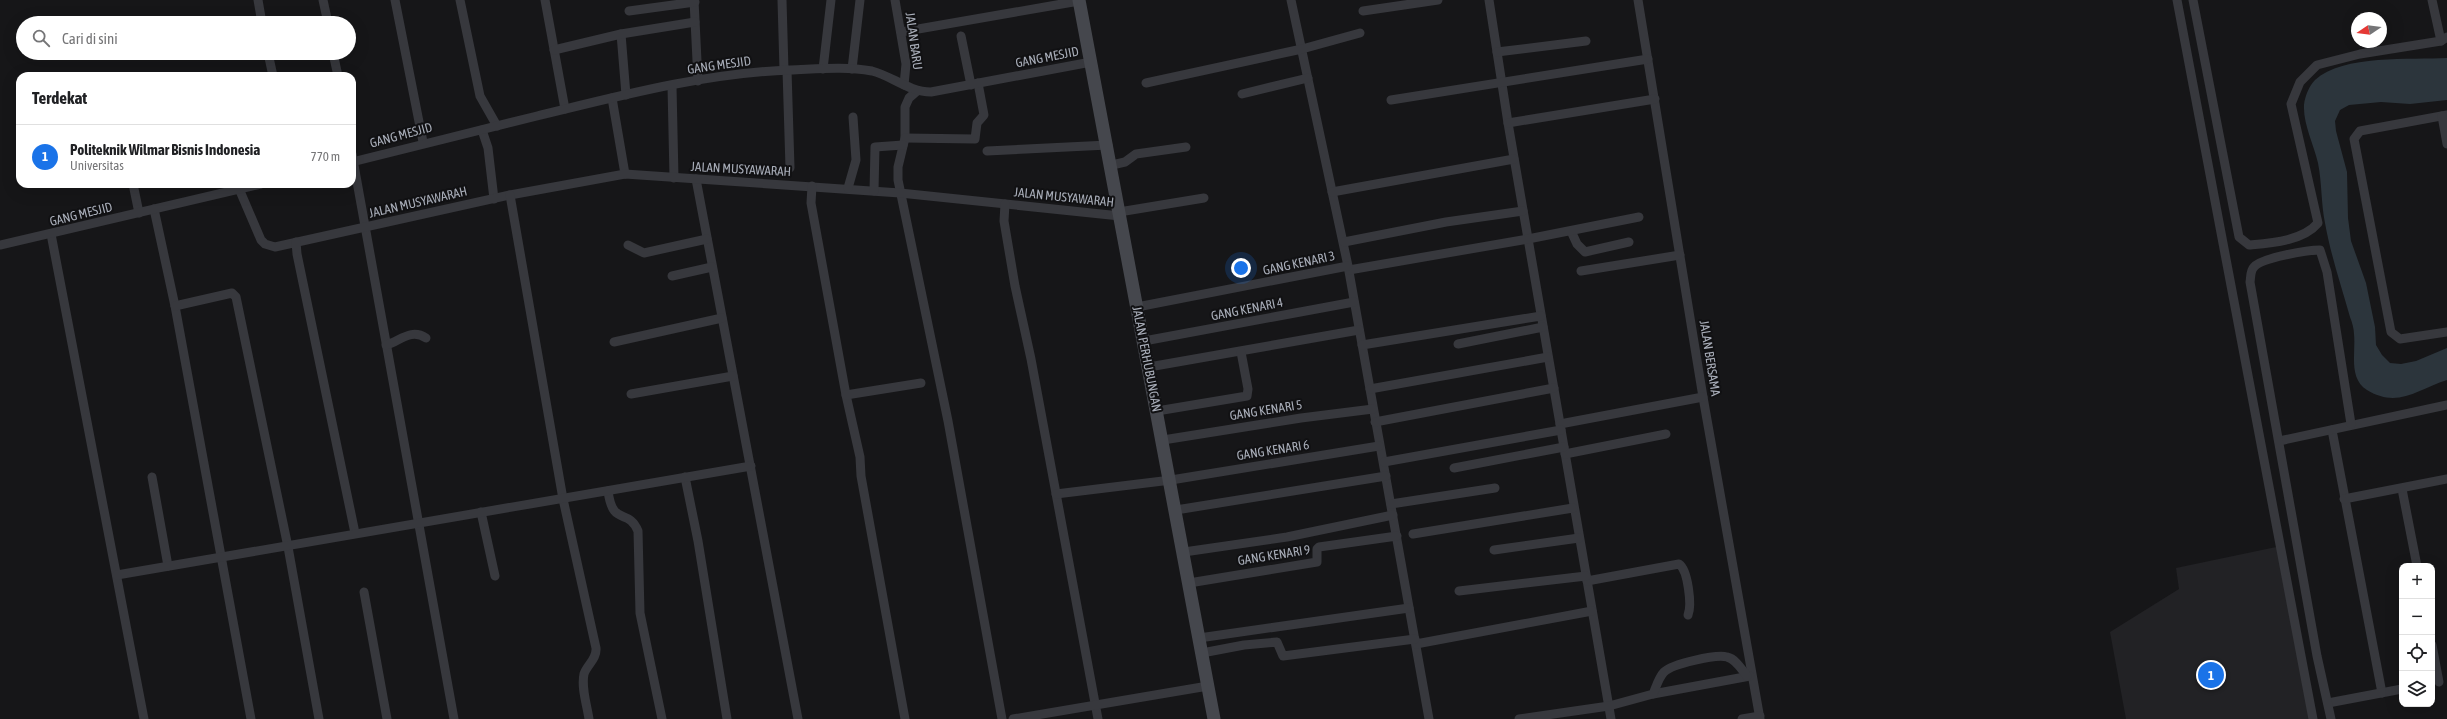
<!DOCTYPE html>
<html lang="id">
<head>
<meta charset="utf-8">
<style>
  body { margin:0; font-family:"Asap Condensed",sans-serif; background:#f2f2f2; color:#202124 }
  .controls { position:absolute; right:12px; bottom:12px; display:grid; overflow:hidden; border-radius:8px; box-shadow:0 4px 16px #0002 }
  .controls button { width:36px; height:36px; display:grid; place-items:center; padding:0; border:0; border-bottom:1px solid #e0e0e0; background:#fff; color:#202124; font:20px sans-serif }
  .compass { position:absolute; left:2351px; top:12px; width:36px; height:36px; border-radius:50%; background:#fff; box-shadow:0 4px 16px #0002; rotate:257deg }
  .you { position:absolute; left:1241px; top:268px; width:14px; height:14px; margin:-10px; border:3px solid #fff; border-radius:50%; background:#1a73e8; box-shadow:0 0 0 6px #1a73e833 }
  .badge { display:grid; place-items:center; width:26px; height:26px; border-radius:50%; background:#1a73e8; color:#fff; font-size:13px; font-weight:700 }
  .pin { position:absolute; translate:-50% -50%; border:2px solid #fff; box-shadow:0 1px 4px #0006 }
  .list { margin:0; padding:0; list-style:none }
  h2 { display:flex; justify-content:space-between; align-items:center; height:52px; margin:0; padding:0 16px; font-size:17px }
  h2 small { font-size:13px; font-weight:400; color:#757577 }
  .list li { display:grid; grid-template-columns:26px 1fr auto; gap:12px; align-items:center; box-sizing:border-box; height:64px; padding:0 16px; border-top:1px solid #e0e0e0 }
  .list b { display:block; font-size:15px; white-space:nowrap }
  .list p { margin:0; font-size:13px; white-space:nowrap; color:#757577 }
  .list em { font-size:13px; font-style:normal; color:#757577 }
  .icon { flex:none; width:22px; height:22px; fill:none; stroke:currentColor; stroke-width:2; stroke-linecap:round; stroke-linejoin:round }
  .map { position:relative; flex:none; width:2447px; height:719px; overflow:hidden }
  .search { position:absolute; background:#fff; box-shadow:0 4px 16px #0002; left:16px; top:16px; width:340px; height:44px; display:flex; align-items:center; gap:10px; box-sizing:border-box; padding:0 14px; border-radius:22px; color:#757577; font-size:15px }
  .panel { position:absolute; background:#fff; box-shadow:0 4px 16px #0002; left:16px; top:72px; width:340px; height:116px; border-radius:12px }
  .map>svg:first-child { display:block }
  .built { fill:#222225 }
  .water { fill:#2c353c }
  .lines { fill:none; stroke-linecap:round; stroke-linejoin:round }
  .street { stroke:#37383d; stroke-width:9 }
  .secondary { stroke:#45474d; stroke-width:13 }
  .labels { text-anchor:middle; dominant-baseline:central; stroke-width:4; stroke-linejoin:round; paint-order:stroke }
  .street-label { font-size:13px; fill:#a8adb8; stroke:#111113 }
</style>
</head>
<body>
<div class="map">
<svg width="2447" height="719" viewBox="0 0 2447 719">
  <rect width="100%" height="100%" fill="#161618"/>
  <path class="built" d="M2281,546l31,173h-186l-16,-87 69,-43 -3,-21z"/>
  <path class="water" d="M2447,58v42l-37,4 -29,-2 -32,3 -9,5 -5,11 1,10 11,41 1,46 3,23 15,42 9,44 1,18 6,10 8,8 11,1 15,-3 31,-13v32c-29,9 -49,29 -80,10 -19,-12 -11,-37 -13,-56 0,-5 -2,-12 -4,-17 -9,-32 -19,-61 -25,-94 -4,-20 -3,-40 -7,-60 -4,-18 -15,-39 -14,-58 1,-9 5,-19 11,-25 28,-26 96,-20 132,-22z"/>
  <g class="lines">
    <g class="street">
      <path d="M258,0l4,23"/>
      <path d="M323,0l5,23"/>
      <path d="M395,0l28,142"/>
      <path d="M460,0l20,96 17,30"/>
      <path d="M545,0l20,109"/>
      <path d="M694,0l4,81"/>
      <path d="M782,0l2,70"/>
      <path d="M895,0l11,64 -2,21"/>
      <path d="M1291,0l57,266 81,453"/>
      <path d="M1489,0l19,123 103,596"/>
      <path d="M1638,0l65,397 57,322"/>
      <path d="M2177,0l136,719"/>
      <path d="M2193,0l46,237 10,8c22,-2 54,-4 69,-22l-27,-119 9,-22 17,-17 43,-11 81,-13 6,-4"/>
      <path d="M2432,0l9,41"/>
      <path d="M629,11l66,-9"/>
      <path d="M1363,11l75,-11"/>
      <path d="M901,32l178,-31"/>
      <path d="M621,34l5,61"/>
      <path d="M961,36l10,49"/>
      <path d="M554,50l67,-16 74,-12"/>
      <path d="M1497,52l89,-11"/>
      <path d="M268,53l5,23"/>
      <path d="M333,53l5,23"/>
      <path d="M823,69l8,-69"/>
      <path d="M852,69l8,-69"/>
      <path d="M787,70l3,98"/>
      <path d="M1146,83l156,-34 58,-16"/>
      <path d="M672,86l2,92"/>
      <path d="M917,91l-8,7 -4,9v31l-7,29v13l50,241 54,298"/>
      <path d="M1242,94l66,-16"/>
      <path d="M612,98l13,76"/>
      <path d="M1391,100l257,-41"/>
      <path d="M2447,115l-87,16 -6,8 37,193 9,7 47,-7"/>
      <path d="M2442,116l5,28"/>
      <path d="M1508,123l147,-24"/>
      <path d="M482,130l6,18 6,51"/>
      <path d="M905,138l70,1 2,-16 7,-8 -6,-32"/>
      <path d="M987,151l121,-6"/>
      <path d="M352,154l102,565"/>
      <path d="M352,162c62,-16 123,-30 185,-46 82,-20 168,-43 253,-46 27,-1 55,-4 82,1 20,5 37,21 59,21l160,-30"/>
      <path d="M1112,165l13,-3 11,-8 50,-7"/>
      <path d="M696,179l102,540"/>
      <path d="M133,184l6,29"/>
      <path d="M237,184l24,56 4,4 10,3 235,-52 115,-21 275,19 220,23"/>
      <path d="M812,186l-1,17 35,192 14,62 1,19 44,243"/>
      <path d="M848,188l8,-28 -3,-43"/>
      <path d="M874,191l1,-44 28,-2"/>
      <path d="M1332,192l182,-33"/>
      <path d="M510,195l53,304 33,149c1,11 -9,17 -12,26 -3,14 3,31 5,45"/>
      <path d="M1005,204l-1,17 11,65 16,73 67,360"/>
      <path d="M154,209l21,97 76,413"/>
      <path d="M1119,212l85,-14"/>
      <path d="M1571,231l6,13 8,8 44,-10"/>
      <path d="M51,234l93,485"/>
      <path d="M296,242l1,12 58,279"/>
      <path d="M1344,242l102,-20 77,-11"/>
      <path d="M0,245l261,-61"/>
      <path d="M628,245l16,8 63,-14"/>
      <path d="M1349,270l179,-31 111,-22"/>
      <path d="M1581,271l99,-16"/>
      <path d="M672,276l40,-9"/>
      <path d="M175,306l57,-13 4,4 52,250 31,172"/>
      <path d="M1137,307l211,-41"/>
      <path d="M1144,341l210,-39"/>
      <path d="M614,342l108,-24"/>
      <path d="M1458,344l85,-17"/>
      <path d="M386,345c14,-4 25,-17 40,-7"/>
      <path d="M1362,345l179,-29"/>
      <path d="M1149,367l210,-37"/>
      <path d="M1370,389l178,-32"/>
      <path d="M631,394l102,-18"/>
      <path d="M846,395l75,-12"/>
      <path d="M1157,411l90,-15 1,-7 -7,-37"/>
      <path d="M1375,422l179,-34"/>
      <path d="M1560,424l143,-27"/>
      <path d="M2332,430l50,263"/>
      <path d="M1163,440l138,-22 72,-9"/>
      <path d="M2279,441l168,-36"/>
      <path d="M1565,454l101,-20"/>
      <path d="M1384,462l177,-32"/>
      <path d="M1454,468l110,-21"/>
      <path d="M152,477l16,89"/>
      <path d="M685,477l13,64 29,178"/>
      <path d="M2402,489l15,77"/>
      <path d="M608,491c5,37 20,16 30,40l2,82 22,106"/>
      <path d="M1056,494l115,-14 208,-34"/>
      <path d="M2344,499l103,-20"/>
      <path d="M1391,504l104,-16"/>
      <path d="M1176,510l210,-34"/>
      <path d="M481,512l14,64"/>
      <path d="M1413,534l160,-26"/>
      <path d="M1494,550l85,-12"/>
      <path d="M1184,552l103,-15 106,-22"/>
      <path d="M117,575l634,-109"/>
      <path d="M1587,581l92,-17c9,6 13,41 9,51"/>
      <path d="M1189,583l128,-21v-13l2,-2 78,-11"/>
      <path d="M1459,591l127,-15"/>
      <path d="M364,592l23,127"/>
      <path d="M1199,638l210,-30"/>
      <path d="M1416,644l176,-33"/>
      <path d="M2432,645l7,37"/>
      <path d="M1202,653l42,-8 33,-3 6,14 132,-17"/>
      <path d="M1653,694l97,-18"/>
      <path d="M2328,703l74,-14"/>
      <path d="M1013,719l195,-33"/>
      <path d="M1519,719l90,-13 44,-12c3,-7 6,-17 11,-22 8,-8 52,-18 63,-15 9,2 15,13 20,19"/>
      <path d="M1742,719l18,-3"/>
      <path d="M2331,719l-14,-63 -67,-374c1,-5 0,-11 4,-15 7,-9 53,-17 66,-17l7,22 24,152"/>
    </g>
    <path class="secondary" d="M1079,0l135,719"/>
  </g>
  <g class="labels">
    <g class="street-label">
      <text transform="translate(914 41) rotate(82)">JALAN BARU</text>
      <text transform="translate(1047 57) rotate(-11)">GANG MESJID</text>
      <text transform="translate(719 65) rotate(-8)">GANG MESJID</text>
      <text transform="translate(401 135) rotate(-15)">GANG MESJID</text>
      <text transform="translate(741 169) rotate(3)">JALAN MUSYAWARAH</text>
      <text transform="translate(1064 197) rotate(6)">JALAN MUSYAWARAH</text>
      <text transform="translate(418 202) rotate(-13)">JALAN MUSYAWARAH</text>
      <text transform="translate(81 214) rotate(-14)">GANG MESJID</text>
      <text transform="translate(1299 263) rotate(-12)">GANG KENARI 3</text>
      <text transform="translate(1247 309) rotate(-11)">GANG KENARI 4</text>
      <text transform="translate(1710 358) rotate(81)">JALAN BERSAMA</text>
      <text transform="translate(1147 359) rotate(79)">JALAN PERHUBUNGAN</text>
      <text transform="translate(1266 410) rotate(-9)">GANG KENARI 5</text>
      <text transform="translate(1273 450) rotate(-9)">GANG KENARI 6</text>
      <text transform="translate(1274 555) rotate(-9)">GANG KENARI 9</text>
    </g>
  </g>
</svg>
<div class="controls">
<button>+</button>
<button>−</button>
<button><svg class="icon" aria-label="locate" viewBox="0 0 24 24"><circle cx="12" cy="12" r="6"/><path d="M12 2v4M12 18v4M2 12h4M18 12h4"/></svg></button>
<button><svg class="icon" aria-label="layers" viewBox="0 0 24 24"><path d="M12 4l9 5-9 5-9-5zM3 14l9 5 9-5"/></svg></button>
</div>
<svg class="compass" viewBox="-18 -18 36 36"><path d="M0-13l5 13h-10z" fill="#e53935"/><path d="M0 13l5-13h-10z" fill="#757577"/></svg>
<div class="you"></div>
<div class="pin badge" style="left:2211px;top:675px">1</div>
<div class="search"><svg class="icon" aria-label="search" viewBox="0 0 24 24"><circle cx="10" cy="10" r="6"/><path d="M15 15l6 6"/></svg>Cari di sini</div>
<section class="panel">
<h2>Terdekat<small></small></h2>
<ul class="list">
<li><span class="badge">1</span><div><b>Politeknik Wilmar Bisnis Indonesia</b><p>Universitas</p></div><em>770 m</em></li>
</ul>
</section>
</div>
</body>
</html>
